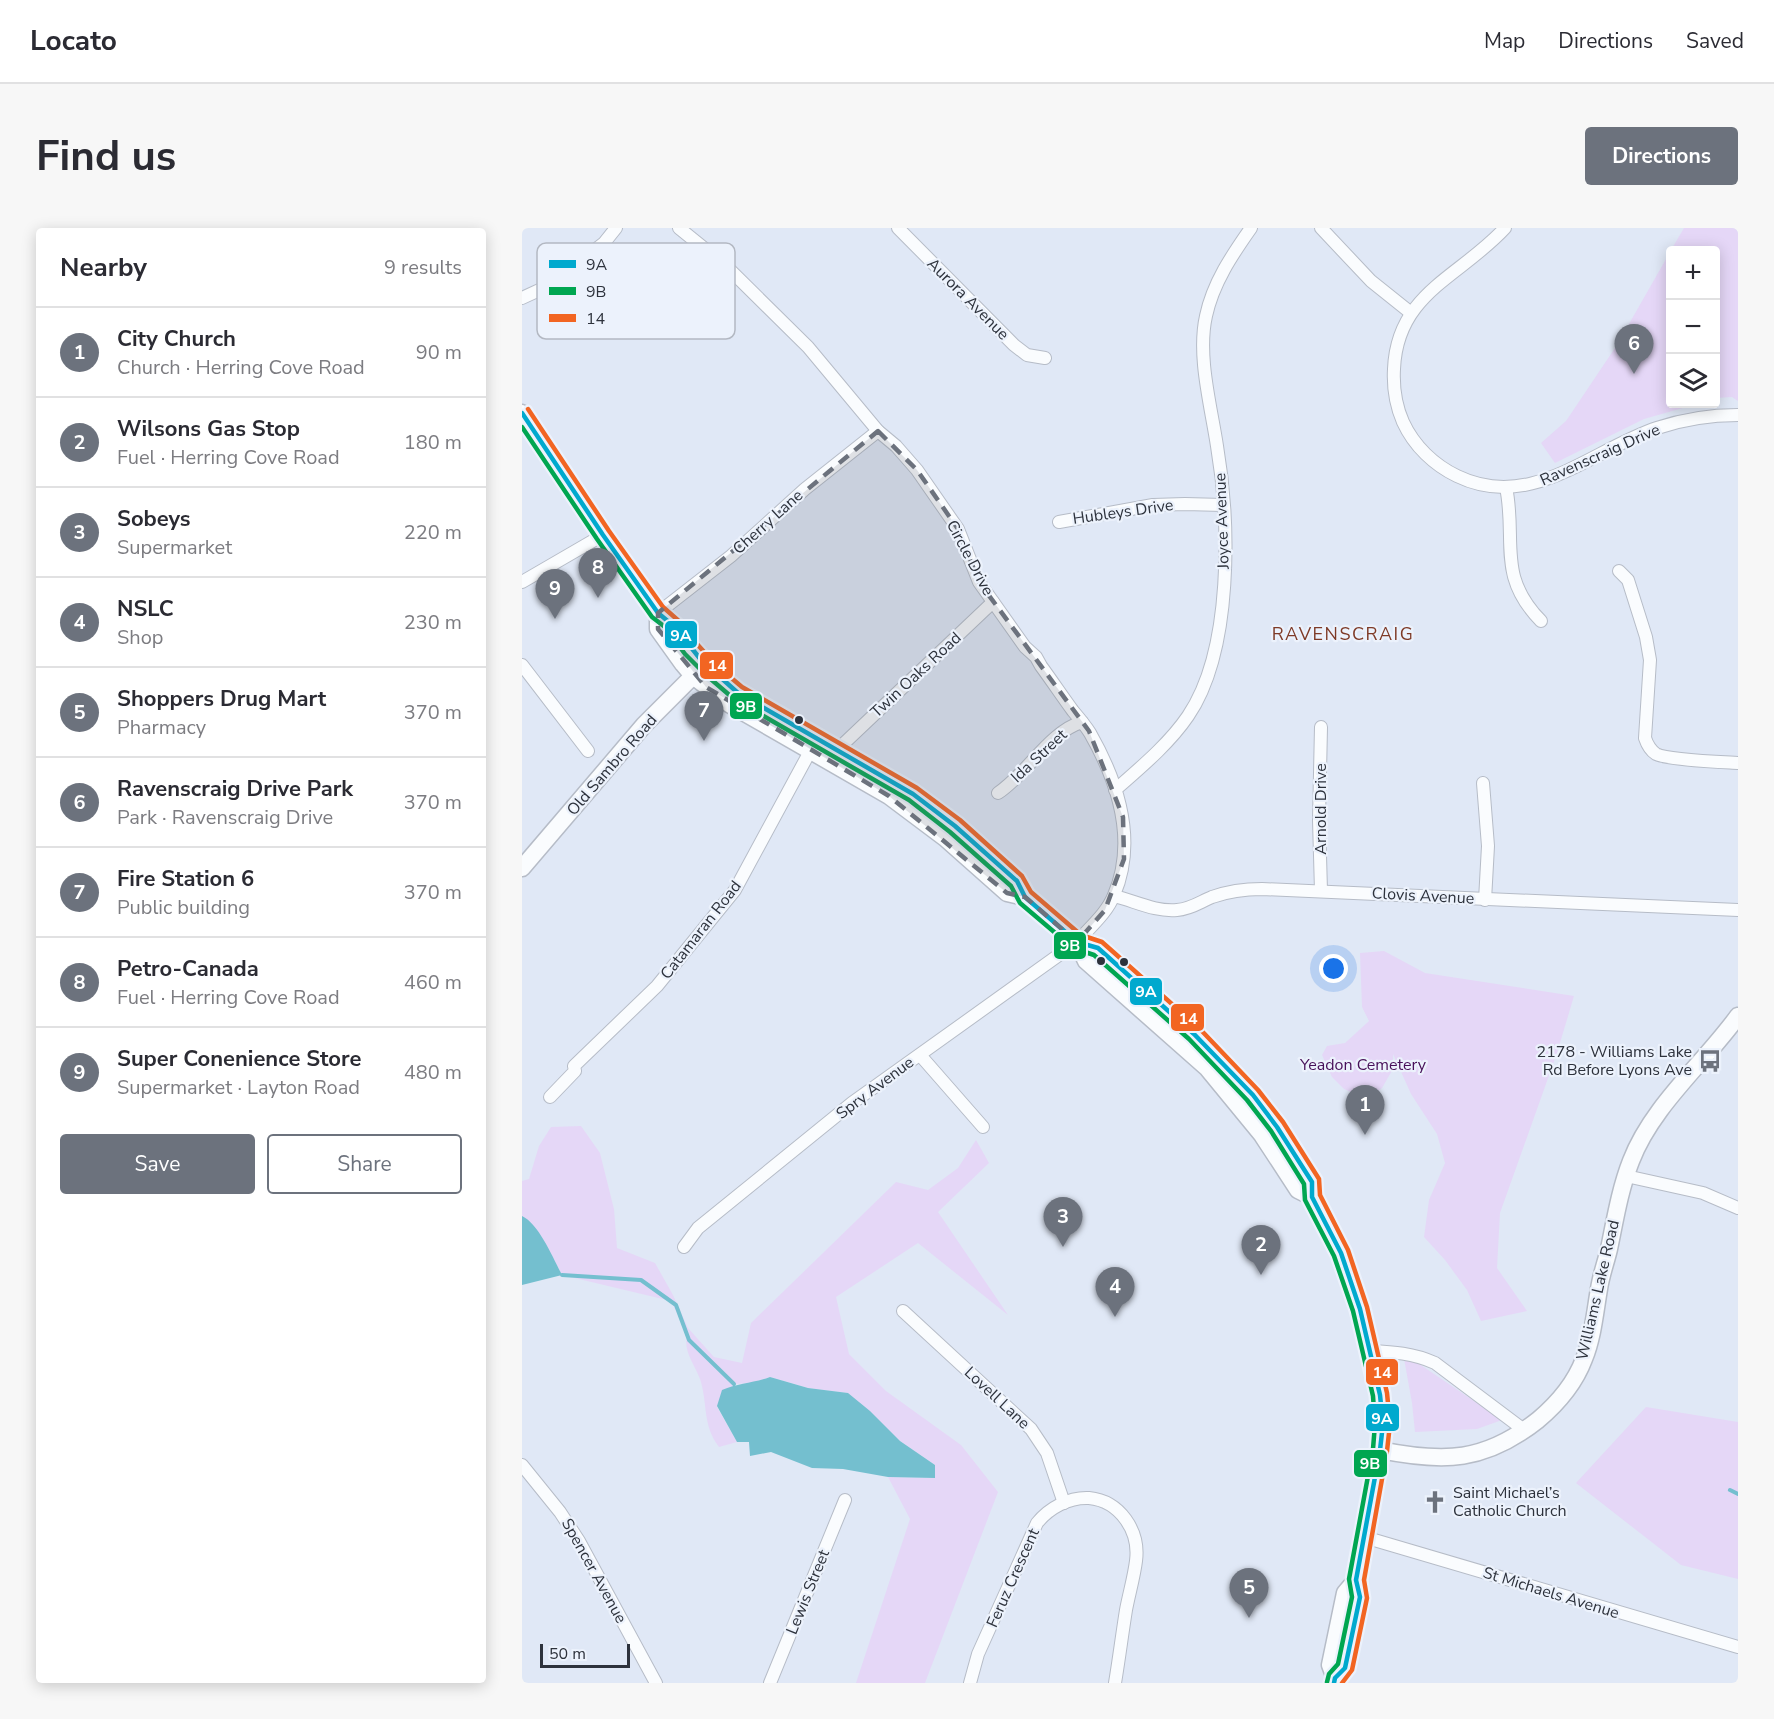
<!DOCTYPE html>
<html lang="en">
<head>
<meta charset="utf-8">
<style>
  body { margin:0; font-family:"Nunito Sans",sans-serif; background:#f7f7f7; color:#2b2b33 }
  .controls { position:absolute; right:18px; top:18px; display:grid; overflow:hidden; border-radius:6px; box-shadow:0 3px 15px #0003 }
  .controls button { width:54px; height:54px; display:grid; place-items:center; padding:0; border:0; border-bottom:2px solid #e1e1e2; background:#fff; color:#2b2b33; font:30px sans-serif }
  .scale { position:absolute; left:18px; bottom:15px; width:90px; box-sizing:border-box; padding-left:6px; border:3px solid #2d323c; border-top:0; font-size:16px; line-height:21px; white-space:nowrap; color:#2d323c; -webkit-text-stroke:4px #ecf2fc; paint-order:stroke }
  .you { position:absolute; left:812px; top:741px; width:21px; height:21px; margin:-15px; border:4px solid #fff; border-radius:50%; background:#1a73e8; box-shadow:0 0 0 9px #1a73e833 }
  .badge { display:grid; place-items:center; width:39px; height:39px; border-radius:50%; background:#6c727d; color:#fff; font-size:20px; font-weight:700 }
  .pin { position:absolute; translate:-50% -50px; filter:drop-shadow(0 2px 3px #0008) }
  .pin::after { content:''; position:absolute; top:32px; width:21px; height:18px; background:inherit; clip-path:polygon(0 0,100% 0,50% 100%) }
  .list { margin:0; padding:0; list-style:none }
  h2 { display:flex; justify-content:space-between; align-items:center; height:78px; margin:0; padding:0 24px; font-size:26px }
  h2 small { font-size:20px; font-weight:400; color:#7c7c81 }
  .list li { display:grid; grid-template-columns:39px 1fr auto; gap:18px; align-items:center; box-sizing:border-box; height:90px; padding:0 24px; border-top:2px solid #e1e1e2 }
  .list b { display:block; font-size:22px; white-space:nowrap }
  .list p { margin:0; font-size:20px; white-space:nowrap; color:#7c7c81 }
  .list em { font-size:20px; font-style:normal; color:#7c7c81 }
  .actions { display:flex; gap:12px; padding:18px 24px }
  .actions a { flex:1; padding:14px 0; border:2px solid #6c727d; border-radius:6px; text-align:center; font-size:21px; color:#6c727d }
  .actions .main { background:#6c727d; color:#fff }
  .icon { flex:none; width:33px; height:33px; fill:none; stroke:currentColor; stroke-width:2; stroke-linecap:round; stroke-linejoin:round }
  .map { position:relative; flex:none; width:1216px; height:1455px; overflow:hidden; border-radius:6px }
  header { display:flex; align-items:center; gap:36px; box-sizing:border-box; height:84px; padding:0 30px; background:#fff; border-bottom:2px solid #e1e1e2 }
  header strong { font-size:28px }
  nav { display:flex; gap:33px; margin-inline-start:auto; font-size:21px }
  .intro { display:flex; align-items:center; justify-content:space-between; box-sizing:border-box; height:144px; padding:0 36px }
  h1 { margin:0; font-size:42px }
  .button { padding:15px 27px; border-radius:6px; background:#6c727d; color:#fff; font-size:21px; font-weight:700 }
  main { display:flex; gap:36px; padding:0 36px }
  aside { flex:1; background:#fff; border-radius:6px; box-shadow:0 3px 15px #0003 }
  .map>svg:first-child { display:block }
  .green { fill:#e5d7f7 }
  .water { fill:#74bfcf }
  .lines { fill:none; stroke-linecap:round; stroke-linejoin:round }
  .stream { stroke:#74bfcf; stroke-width:4 }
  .street-casing { stroke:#b6bcc7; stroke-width:14 }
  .secondary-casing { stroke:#b6bcc7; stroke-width:19 }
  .street { stroke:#fafcfe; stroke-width:12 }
  .secondary { stroke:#fafcfe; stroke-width:16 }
  .bus-1-casing { stroke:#ecf2fc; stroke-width:9 }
  .bus-2-casing { stroke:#ecf2fc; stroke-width:9 }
  .bus-3-casing { stroke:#ecf2fc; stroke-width:9 }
  .bus-1 { stroke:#00a9ce; stroke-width:4.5 }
  .bus-2 { stroke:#00a651; stroke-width:4.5 }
  .bus-3 { stroke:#f26522; stroke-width:4.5 }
  .marked { fill:#6c727d; fill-opacity:0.2; stroke:#6c727d; stroke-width:4.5; stroke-dasharray:12 8; stroke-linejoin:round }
  .bus-dot { fill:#2d323c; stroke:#ecf2fc; stroke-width:2 }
  .labels { text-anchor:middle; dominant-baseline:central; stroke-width:4.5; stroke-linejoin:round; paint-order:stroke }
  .street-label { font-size:16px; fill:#2d323c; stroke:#ecf2fc }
  .poi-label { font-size:16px; fill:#2d323c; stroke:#ecf2fc; text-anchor:end }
  .park-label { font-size:16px; fill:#471059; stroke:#ecf2fc }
  .neighbourhood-label { font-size:18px; letter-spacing:1.5px; fill:#7e3a27; stroke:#ecf2fc }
  .key { fill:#ecf2fc; stroke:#b3b8c2; stroke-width:1.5 }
  .key-label { font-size:16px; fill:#2d323c }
  .line-badge { stroke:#ecf2fc; stroke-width:2 }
  .badge-label { font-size:16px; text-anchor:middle; font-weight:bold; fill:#fff }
</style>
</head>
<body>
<header>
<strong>Locato</strong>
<nav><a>Map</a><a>Directions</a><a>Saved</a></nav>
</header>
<div class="intro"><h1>Find us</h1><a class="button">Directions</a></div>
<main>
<aside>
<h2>Nearby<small>9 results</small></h2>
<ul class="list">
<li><span class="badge">1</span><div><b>City Church</b><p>Church · Herring Cove Road</p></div><em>90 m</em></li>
<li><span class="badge">2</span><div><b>Wilsons Gas Stop</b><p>Fuel · Herring Cove Road</p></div><em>180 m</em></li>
<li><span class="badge">3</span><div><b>Sobeys</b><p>Supermarket</p></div><em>220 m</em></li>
<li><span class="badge">4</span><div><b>NSLC</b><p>Shop</p></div><em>230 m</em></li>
<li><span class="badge">5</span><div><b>Shoppers Drug Mart</b><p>Pharmacy</p></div><em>370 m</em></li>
<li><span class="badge">6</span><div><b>Ravenscraig Drive Park</b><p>Park · Ravenscraig Drive</p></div><em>370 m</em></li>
<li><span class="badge">7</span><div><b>Fire Station 6</b><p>Public building</p></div><em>370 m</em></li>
<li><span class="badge">8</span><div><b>Petro-Canada</b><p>Fuel · Herring Cove Road</p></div><em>460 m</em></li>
<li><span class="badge">9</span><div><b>Super Conenience Store</b><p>Supermarket · Layton Road</p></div><em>480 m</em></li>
</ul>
<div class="actions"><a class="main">Save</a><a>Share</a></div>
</aside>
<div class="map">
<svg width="1216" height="1455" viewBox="0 0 1216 1455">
  <rect width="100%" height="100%" fill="#e0e8f6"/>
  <g class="green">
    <path d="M1162,0h54v173l-6,-4 -16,1v-148h-45z"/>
    <path d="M1148,24v152h27l-53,15 -89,44 -14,-20 25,-22 51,-76z"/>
    <path d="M862,723l41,22 149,23 -17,57 -57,160 -3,55 30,43 -46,10 -14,-31 -22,-30 -21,-23 5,-37 16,-37 -8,-29 -26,-40 -18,-40v15l-11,19 -8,6 -16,1 -14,-6 -12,-12 -10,-22 5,-9 18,-3 24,-22 -7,-14 -2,-54z"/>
    <path d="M59,898l19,27 14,56 3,39 38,15 18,32 15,33 26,29 28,6 9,-40 145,-141 32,8 30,-22 18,-28 13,23 -51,49 70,103 -90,-72 -82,54 13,57 37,37 75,54 37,47 -73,191h-69l54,-164 -22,-42 47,1v-13l-35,-24 -52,-48 -40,-5 -38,-11 -16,6 -20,1 -17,23 20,35 -18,5c-17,-22 -11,-44 -19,-68 -6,-16 -17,-27 -13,-45l-16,-33 -109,-26 -21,-39 -19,-20v-35l7,-2 10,-33 12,-19z"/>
    <path d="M881,1125l99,67 -25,9 -62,3 -3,-29z"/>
    <path d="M1124,1179l92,15v157l-57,-14 -105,-82z"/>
  </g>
  <g class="water">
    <path d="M0,988c17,8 31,42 40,59l-40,10z"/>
    <path d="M248,1149l38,11 40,5 22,18 30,30 35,24v13l-47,-1 -45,-8 -31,-1 -41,-16 -21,4 -1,-14h-12l-20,-36 5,-16c16,-7 32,-7 48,-13z"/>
  </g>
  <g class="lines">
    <g class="stream">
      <path d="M40,1047l79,5 35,25 13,35 45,44"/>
      <path d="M1208,1262l8,4"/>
    </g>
    <g class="street-casing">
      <g id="street">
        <path d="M157,0l47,38 82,81 70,84 18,15 21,24 41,59 21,53 46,65 11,10 5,9c11,15 21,30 32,45 6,7 12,14 17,22 28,49 47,108 24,162 -7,18 -24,32 -37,47l-225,161 -154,125 -14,19"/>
        <path d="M376,0l116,117 13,10 18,3"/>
        <path d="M799,0l50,53 40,32"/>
        <path d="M983,0c-45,49 -108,65 -111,141 -1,18 2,37 9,53 11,24 31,43 54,54 74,36 134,-26 200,-48 27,-9 53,-13 81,-13"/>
        <path d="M0,70l26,-12 56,-43 12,-15"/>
        <path d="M984,259c11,54 -10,88 35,134"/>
        <path d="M537,294l94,-17 32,-1 38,1"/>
        <path d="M1097,343l9,9 18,57 4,23 -5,78c2,6 5,12 11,16 12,6 65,8 82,9"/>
        <path d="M0,354l81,-47"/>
        <path d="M136,385l73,-57 74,-67 73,-58"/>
        <path d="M0,437l66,86"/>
        <path d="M799,499l-2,93 2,71"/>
        <path d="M316,521l155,-147"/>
        <path d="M961,555l5,63 -3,54"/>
        <path d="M593,562c25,-22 54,-46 73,-74 45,-66 42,-194 29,-270 -6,-40 -20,-90 -11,-130 7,-33 26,-61 45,-88"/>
        <path d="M476,565c29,-19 51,-61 84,-71"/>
        <path d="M592,668c21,5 41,16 63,14 14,-1 23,-8 35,-13 17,-6 33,-8 50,-8l476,21"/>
        <path d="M398,827l63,72"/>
        <path d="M28,869l25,-26 -1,-5 83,-80 78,-96 79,-146"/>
        <path d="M1104,948l77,17 35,15"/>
        <path d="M381,1083l128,118 16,24 17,50"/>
        <path d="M848,1123c23,1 43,2 65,12l89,67"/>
        <path d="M0,1237l38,47 19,29 77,142"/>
        <path d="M842,1309l374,110"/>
        <path d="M248,1455l75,-183"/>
        <path d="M448,1455l8,-29 59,-131c12,-15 32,-26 52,-25 31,3 51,33 47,63 -2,16 -7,33 -10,49 -4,25 -7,49 -11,73"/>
      </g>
    </g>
    <g class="secondary-casing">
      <g id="secondary">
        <path d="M0,185l81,122 55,78c20,11 23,26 38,42 13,14 27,26 42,38l175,101 42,32 62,55 8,16 52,45 21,6 96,86 59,61 24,32 35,55v15l29,56 19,56 20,86 3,29 -3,26 -24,130 4,17 -15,71 -10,10 -1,5"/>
        <path d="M136,385v16l25,35 10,12 36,28 160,92 56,42 62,55 18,4"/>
        <path d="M0,640l122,-143 57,-57"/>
        <path d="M555,714l9,19 121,107 55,67 36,55 14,7"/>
        <path d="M858,1222c64,13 105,12 158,-30 19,-16 37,-37 46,-61 9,-22 11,-47 15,-70 2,-14 7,-27 10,-40 6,-29 11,-60 22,-88 21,-55 73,-98 107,-145"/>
        <path d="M813,1450l-5,-13 15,-72 11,-13"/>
      </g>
    </g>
    <use href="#street" class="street"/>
    <use href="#secondary" class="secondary"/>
    <g class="bus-1-casing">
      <path id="bus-1" d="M0,185l81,122 55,78 17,14 26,33 37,33 175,101 42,32 62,55 8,16 52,45 21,6 96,86 59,61 24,32 35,55v15l29,56 19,56 20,86 3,29 -3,26 -24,130 4,17 -15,71 -10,10 -1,5"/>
    </g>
    <g class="bus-2-casing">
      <path id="bus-2" d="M0,199l75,112 55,78 13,10 20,27 21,21 28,24 175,101 41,32 61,54 9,17 53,45 21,7 95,84 58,61 24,31 33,53 1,16 29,56 19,55 20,85 2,28 -2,25 -24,130 3,18 -14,67 -9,10 -2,8"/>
    </g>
    <g class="bus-3-casing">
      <path id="bus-3" d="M6,181l81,122 54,76 17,15 17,22 19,21 26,22 175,101 43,32 62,56 9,16 50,43 21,7 97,86 59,62 25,32 36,57 1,16 28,55 19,57 20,86 3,31 -3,27 -23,129 3,18 -15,72 -10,13"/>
    </g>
    <use href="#bus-1" class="bus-1"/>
    <use href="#bus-2" class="bus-2"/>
    <use href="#bus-3" class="bus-3"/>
  </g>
  <path class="marked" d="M356,203l39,39 41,59 21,53 110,149 34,86 1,42 -19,51 -28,32 -52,-45 -18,-4 -118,-97 -183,-109 -48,-58v-16z"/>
  <defs>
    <g id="bus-bare" transform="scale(1.8)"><path d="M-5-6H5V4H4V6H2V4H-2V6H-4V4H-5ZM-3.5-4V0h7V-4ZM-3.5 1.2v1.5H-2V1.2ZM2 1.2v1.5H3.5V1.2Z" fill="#6c727d" stroke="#ecf2fc" stroke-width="2.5" paint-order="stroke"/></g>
    <g id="church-bare" transform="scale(1.8)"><path d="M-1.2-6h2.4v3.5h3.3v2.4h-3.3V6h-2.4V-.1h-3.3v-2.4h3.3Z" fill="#6c727d" stroke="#ecf2fc" stroke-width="2.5" paint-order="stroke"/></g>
  </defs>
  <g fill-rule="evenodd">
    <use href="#bus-bare" x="1188" y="833"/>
    <use href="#church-bare" x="913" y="1274"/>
  </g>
  <g class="bus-dot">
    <circle cx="277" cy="492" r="5"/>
    <circle cx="579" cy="733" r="5"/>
    <circle cx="602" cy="734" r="5"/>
  </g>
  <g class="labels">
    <g class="street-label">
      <text transform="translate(446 71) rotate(45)">Aurora Avenue</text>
      <text transform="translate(1078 227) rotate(-24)">Ravenscraig Drive</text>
      <text transform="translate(601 284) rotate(-8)">Hubleys Drive</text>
      <text transform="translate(700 293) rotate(-92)">Joyce Avenue</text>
      <text transform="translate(246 294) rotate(-42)">Cherry Lane</text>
      <text transform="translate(448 330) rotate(62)">Circle Drive</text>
      <text transform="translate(394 447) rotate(-43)">Twin Oaks Road</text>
      <text transform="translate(517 528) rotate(-43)">Ida Street</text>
      <text transform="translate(90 537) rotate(-49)">Old Sambro Road</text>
      <text transform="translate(799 581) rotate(-90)">Arnold Drive</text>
      <text transform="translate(901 668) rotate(3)">Clovis Avenue</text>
      <text transform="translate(179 702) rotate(-52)">Catamaran Road</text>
      <text transform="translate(353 860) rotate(-37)">Spry Avenue</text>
      <text transform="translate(1076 1062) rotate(-77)">Williams Lake Road</text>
      <text transform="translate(475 1170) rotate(43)">Lovell Lane</text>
      <text transform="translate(72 1343) rotate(61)">Spencer Avenue</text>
      <text transform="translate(491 1350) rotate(-66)">Feruz Crescent</text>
      <text transform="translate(286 1364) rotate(-68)">Lewis Street</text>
      <text transform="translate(1029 1365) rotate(17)">St Michaels Avenue</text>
    </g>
    <g class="poi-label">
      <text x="1170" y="824">2178 - Williams Lake<tspan x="1170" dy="18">Rd Before Lyons Ave</tspan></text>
      <text x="931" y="1265" text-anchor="start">Saint Michael’s<tspan x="931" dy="18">Catholic Church</tspan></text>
    </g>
    <g class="park-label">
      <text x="841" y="837">Yeadon Cemetery</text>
    </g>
    <g class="neighbourhood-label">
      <text x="821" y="406">RAVENSCRAIG</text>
    </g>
  </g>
  <rect x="15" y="15" width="198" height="96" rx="9" class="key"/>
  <rect x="27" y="32" width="27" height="8" fill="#00a9ce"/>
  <rect x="27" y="59" width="27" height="8" fill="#00a651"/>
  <rect x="27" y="86" width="27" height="8" fill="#f26522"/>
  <g class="key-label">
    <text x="64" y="42">9A</text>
    <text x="64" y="69">9B</text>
    <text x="64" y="96">14</text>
  </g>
  <g class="line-badge">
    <rect x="142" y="392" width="34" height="29" rx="6" fill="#00a9ce"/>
    <rect x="177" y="423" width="35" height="29" rx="6" fill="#f26522"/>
    <rect x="207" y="464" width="34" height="28" rx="6" fill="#00a651"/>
    <rect x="531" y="703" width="34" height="29" rx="6" fill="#00a651"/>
    <rect x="607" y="749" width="34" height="29" rx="6" fill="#00a9ce"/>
    <rect x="648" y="775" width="35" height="29" rx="6" fill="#f26522"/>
    <rect x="843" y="1130" width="34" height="28" rx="6" fill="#f26522"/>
    <rect x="843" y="1175" width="35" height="29" rx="6" fill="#00a9ce"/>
    <rect x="831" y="1221" width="35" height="29" rx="6" fill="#00a651"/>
  </g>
  <g class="badge-label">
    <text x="159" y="413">9A</text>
    <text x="195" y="443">14</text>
    <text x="224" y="484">9B</text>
    <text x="548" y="723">9B</text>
    <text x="624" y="769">9A</text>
    <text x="666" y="796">14</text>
    <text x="860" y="1150">14</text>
    <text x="860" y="1196">9A</text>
    <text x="848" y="1241">9B</text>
  </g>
</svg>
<div class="controls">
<button>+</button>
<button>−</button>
<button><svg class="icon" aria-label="layers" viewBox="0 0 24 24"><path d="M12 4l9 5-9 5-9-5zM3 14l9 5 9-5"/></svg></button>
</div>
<div class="scale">50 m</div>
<div class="you"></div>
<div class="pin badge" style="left:843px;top:907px">1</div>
<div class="pin badge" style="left:739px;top:1047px">2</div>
<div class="pin badge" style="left:541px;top:1019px">3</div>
<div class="pin badge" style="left:593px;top:1089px">4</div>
<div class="pin badge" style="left:727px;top:1390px">5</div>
<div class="pin badge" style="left:1112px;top:146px">6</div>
<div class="pin badge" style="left:182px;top:513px">7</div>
<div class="pin badge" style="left:76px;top:370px">8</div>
<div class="pin badge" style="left:33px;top:391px">9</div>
</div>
</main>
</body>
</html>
